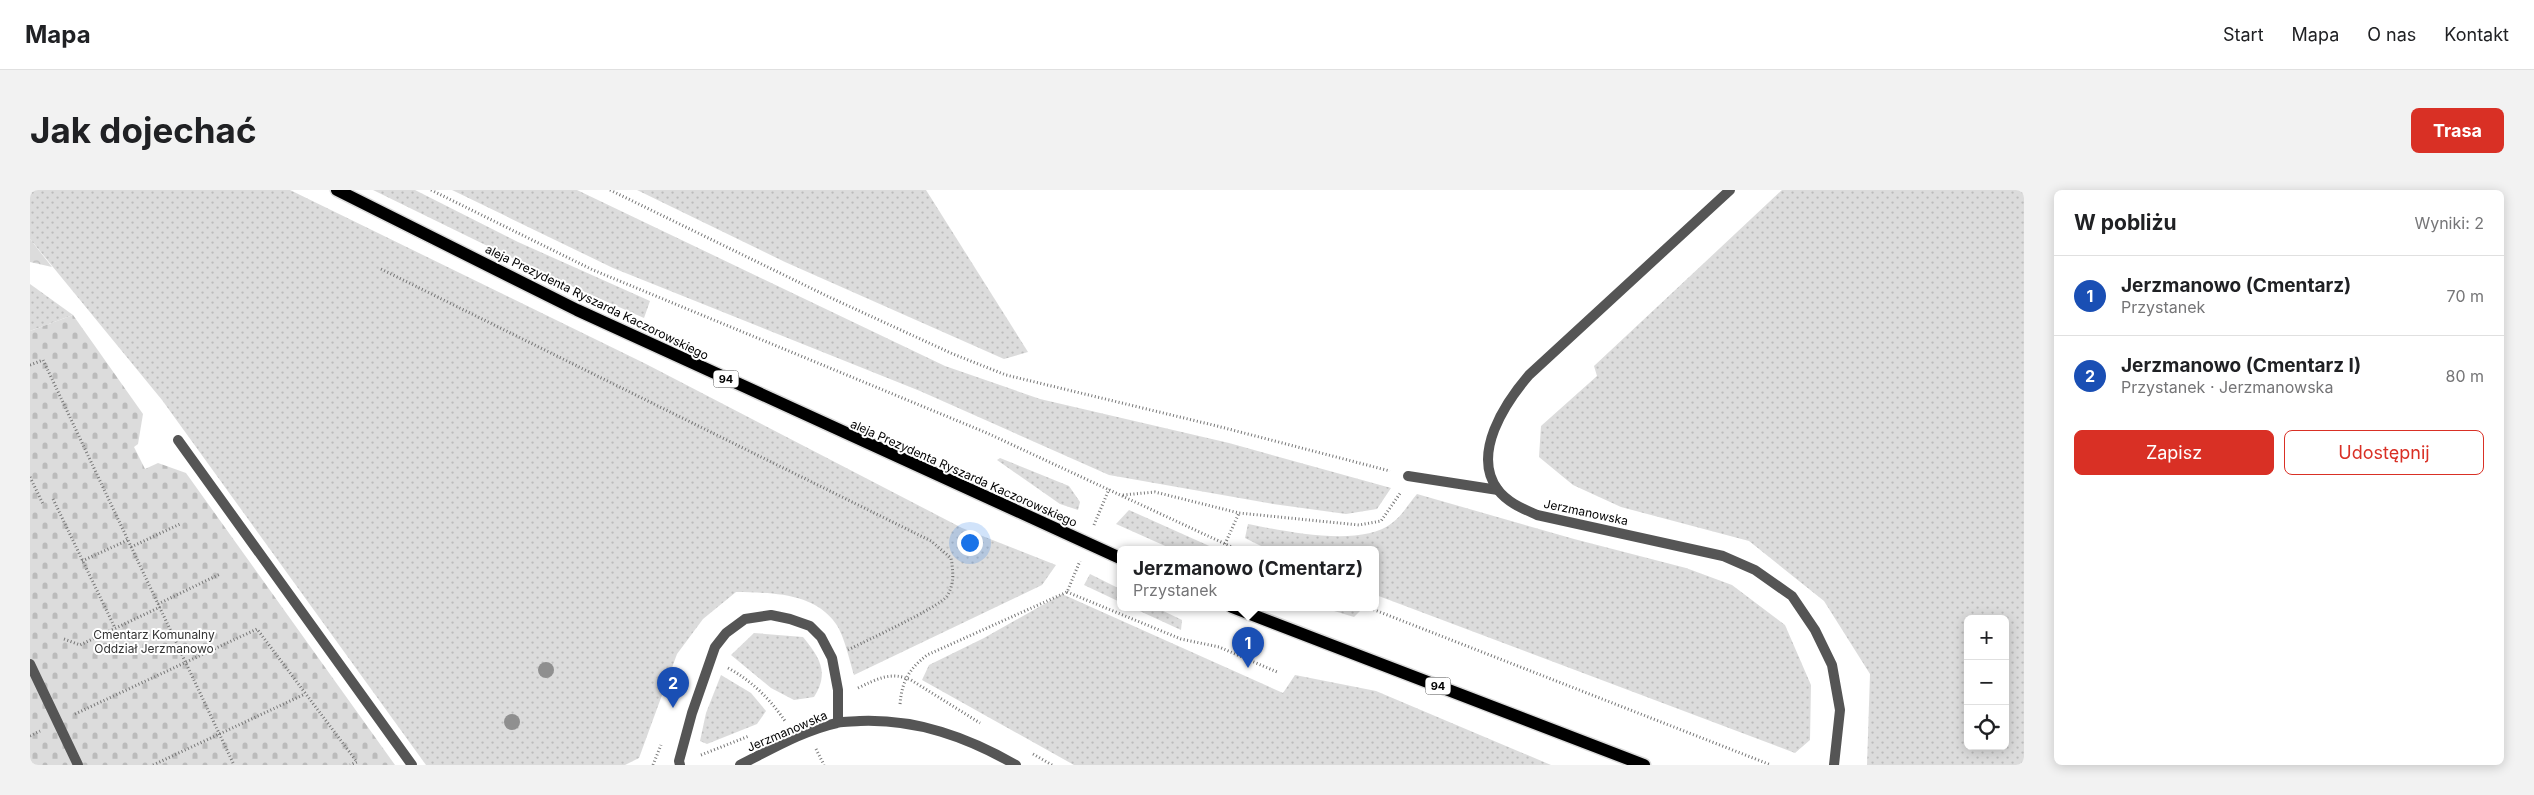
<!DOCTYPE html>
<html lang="pl">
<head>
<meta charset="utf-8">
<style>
  body { margin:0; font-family:Inter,sans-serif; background:#f2f2f2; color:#202124 }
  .controls { position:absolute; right:15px; bottom:15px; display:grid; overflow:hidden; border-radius:8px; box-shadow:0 2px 12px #0003 }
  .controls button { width:45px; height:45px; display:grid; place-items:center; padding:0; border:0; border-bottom:1px solid #e0e0e0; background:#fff; color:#202124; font:25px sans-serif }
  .you { position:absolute; left:939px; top:352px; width:18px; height:18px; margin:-12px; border:4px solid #fff; border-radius:50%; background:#1a73e8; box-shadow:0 0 0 8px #1a73e833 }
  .badge { display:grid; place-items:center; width:32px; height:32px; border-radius:50%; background:#d93025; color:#fff; font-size:16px; font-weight:700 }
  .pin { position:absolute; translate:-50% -41px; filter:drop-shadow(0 1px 2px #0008) }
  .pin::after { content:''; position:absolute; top:26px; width:18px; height:15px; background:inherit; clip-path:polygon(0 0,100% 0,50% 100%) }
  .popup { position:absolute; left:1087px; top:356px; width:262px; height:65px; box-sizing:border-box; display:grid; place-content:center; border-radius:8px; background:#fff; filter:drop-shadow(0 1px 4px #0005); font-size:16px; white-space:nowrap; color:#757577 }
  .popup b { font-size:19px; color:#202124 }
  .popup::after { content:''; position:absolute; left:50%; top:100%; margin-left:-10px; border:10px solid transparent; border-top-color:#fff }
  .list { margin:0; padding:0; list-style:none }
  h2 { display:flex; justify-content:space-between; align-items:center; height:65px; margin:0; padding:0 20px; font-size:21px }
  h2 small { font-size:16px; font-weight:400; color:#757577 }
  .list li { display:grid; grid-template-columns:32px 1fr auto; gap:15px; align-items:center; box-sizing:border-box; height:80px; padding:0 20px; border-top:1px solid #e0e0e0 }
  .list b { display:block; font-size:19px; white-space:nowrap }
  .list p { margin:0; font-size:16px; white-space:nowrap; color:#757577 }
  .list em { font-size:16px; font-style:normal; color:#757577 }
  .actions { display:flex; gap:10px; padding:15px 20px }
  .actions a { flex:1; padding:11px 0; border:1px solid #d93025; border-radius:8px; text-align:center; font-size:18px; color:#d93025 }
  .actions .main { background:#d93025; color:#fff }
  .icon { flex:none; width:28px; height:28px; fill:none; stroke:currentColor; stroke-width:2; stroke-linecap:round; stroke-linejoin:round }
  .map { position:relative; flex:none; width:1994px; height:575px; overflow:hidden; border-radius:8px }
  header { display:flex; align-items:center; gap:30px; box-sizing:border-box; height:70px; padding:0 25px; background:#fff; border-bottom:1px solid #e0e0e0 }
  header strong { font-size:24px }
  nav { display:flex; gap:28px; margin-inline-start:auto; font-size:18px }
  .intro { display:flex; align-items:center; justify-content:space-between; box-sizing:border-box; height:120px; padding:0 30px }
  h1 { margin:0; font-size:35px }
  .button { padding:12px 22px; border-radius:8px; background:#d93025; color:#fff; font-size:18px; font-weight:700 }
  main { display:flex; gap:30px; padding:0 30px }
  aside { flex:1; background:#fff; border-radius:8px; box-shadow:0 2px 12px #0003 }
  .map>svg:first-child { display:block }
  .grass { fill:url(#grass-dots); fill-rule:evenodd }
  .forest { fill:url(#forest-crowns) }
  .cemetery { fill:url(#cemetery-stones) }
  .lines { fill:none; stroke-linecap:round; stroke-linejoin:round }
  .primary-casing { stroke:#dbdbdb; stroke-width:15 }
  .path { stroke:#777; stroke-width:3; stroke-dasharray:1 2.5; stroke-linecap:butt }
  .service { stroke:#555; stroke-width:10 }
  .tertiary { stroke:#555; stroke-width:10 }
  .primary { stroke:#000; stroke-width:12 }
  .tree { fill:#8f8f8f }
  .labels { text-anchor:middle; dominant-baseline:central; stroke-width:4; stroke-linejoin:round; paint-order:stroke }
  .shield { fill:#fff; stroke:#4c4c4c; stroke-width:1 }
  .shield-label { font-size:11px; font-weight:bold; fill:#000 }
  .street-label { font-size:12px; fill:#000; stroke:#fff }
  .park-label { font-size:12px; fill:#333; stroke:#fff }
</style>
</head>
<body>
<header>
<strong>Mapa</strong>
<nav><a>Start</a><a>Mapa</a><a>O nas</a><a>Kontakt</a></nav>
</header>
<div class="intro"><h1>Jak dojechać</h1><a class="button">Trasa</a></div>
<main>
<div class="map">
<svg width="1994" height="575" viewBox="0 0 1994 575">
  <defs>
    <pattern id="grass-dots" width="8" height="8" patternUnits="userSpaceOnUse" patternTransform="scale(1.25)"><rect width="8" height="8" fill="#dcdcdc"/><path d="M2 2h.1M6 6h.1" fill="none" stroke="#bbb" stroke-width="1.8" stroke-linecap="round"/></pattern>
    <pattern id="forest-crowns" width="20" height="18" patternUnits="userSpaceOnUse" patternTransform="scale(1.25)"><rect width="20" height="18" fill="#dcdcdc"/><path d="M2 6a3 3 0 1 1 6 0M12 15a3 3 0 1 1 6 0" fill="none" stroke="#bbb"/></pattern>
    <pattern id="cemetery-stones" width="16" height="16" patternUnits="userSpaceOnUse" patternTransform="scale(1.25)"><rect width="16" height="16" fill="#dcdcdc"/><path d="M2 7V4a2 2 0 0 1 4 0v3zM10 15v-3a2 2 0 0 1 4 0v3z" fill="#bbb"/></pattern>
  </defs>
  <rect width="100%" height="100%" fill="#fff"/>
  <g class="grass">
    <path d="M0,0h260l356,174 316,164 94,37 -14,20 -188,90c-4,-13 -10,-40 -18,-51 -22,-32 -66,-31 -100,-32l-33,27 -26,35 -38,104 -14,7h-199l-264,-365 -132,-161z"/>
    <path d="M343,0h42l103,52 132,59 -6,17 -89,-39z"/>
    <path d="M422,0h125l368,176 95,33 189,44 162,45 -14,21 -31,5 -73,-10 -164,-29 -189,-84 -307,-123z"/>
    <path d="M607,0h289l102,162 -24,7 -219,-97z"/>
    <path d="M1752,0h242v575h-157l3,-91 -46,-73 -75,-60 -128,-34 -48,-22 -34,-28 2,-31 56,-50 -3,-10zM1938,429h37v127h-37z"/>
    <path d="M0,94l43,31 -43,16z"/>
    <path d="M970,268l69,28 11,16 -2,8 -18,-6 -63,-44z"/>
    <path d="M1387,304l157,45 112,29 46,17 53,40 26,60 -1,55 -15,13 -419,-158v-46h-109l-22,-11 3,-14c36,7 113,24 144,-1 10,-7 17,-20 25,-29z"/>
    <path d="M1099,320l87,39h-44l-56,-25z"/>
    <path d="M1060,384l30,15v13l-36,-17z"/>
    <path d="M1032,404l221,99 12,-18 81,16 175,74h-477l-152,-85 7,-15 55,-27z"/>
    <path d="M1101,417h24l27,13 -1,10z"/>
    <path d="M1291,417h33l7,3 -7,7z"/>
    <path d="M724,443l49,4c16,20 27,35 11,60l-20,3 -23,-12 -40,-33z"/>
    <path d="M691,485l30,18 15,18 -9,13 -50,20 -7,-3 6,-28z"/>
  </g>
  <path class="forest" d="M0,49l22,28 -22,-5z"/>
  <path class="cemetery" d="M43,125l70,99 -5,30 -4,3 11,22 13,-6 28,10 209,292h-365v-434z"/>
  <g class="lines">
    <g class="primary-casing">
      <g id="primary">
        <path d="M307,0l240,120 543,248"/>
        <path d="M1202,417l412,158"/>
      </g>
    </g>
    <g class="path">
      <path d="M401,0l162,80 394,163 249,116"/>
      <path d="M580,0l219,107 124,57 53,21 211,51 173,45"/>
      <path d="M351,79l550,272 20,17c2,13 4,25 -4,38 -7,11 -82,45 -99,54"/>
      <path d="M0,175l13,-5 191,405"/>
      <path d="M0,287l13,27"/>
      <path d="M1093,305l32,-3 84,21 120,12 22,-4 20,-29"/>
      <path d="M23,309l62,129"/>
      <path d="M1064,335l15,-36"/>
      <path d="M1195,354l14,-31"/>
      <path d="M101,357l49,-23"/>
      <path d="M52,371l46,-21"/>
      <path d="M1037,402l114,47 38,8 58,25"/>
      <path d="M128,414l62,-30"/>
      <path d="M1337,417l404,158"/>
      <path d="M34,449l16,6 80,-38"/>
      <path d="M698,478c24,13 42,31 57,53"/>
      <path d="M828,498c19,-9 33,-17 53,-8l69,43"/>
      <path d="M870,514c2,-23 9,-35 27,-49l140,-63 13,-31"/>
      <path d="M45,524l182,-85 100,133 -7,3"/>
      <path d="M0,546l10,-5"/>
      <path d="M786,559l8,16"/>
      <path d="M1003,564l19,11"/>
      <path d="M671,565l48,-19"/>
      <path d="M123,575l152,-71"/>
      <path d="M623,575l8,-20"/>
    </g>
    <g class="service">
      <path d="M148,250l234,325"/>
      <path d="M1378,286l90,14"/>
      <path d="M0,474l48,101"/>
      <path d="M650,575l-1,-4 13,-48 23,-66 11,-14 19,-14 26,-4 19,4 20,7 11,11 11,21 6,32v32"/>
    </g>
    <g class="tertiary">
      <path d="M1700,0l-201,185c-24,28 -58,79 -31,115 10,13 26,19 39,25l186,41 32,14 37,26 23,34 17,35 8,45 -6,55"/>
      <path d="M710,575c30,-15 64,-35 97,-42 8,-2 16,-1 23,-2 57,-2 107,16 156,44"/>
    </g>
    <use href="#primary" class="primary"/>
  </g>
  <g class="tree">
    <circle cx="516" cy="480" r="8"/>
    <circle cx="482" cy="532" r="8"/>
  </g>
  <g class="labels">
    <g class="shield">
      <rect x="683.5" y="180.5" width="25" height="17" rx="4"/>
      <rect x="1395.5" y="487.5" width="25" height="17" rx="4"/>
    </g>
    <g class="shield-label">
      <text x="696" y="189">94</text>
      <text x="1408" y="496">94</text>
    </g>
    <g class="street-label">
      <text transform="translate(567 112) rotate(26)">aleja Prezydenta Ryszarda Kaczorowskiego</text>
      <text transform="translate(934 283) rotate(24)">aleja Prezydenta Ryszarda Kaczorowskiego</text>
      <text transform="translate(1556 322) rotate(12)">Jerzmanowska</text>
      <text transform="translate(757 541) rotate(-23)">Jerzmanowska</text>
    </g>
    <g class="park-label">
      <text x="124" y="444">Cmentarz Komunalny<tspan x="124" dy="14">Oddział Jerzmanowo</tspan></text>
    </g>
  </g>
</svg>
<div class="controls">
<button>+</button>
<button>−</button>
<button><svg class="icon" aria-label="locate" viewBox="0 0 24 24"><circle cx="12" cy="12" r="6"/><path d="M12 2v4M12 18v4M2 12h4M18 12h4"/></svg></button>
</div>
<div class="you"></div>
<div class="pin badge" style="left:1218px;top:478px;background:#1a4fb4">1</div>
<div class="popup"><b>Jerzmanowo (Cmentarz)</b>Przystanek</div>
<div class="pin badge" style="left:643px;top:518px;background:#1a4fb4">2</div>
</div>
<aside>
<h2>W pobliżu<small>Wyniki: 2</small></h2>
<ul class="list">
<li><span class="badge" style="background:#1a4fb4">1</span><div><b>Jerzmanowo (Cmentarz)</b><p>Przystanek</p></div><em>70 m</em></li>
<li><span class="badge" style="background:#1a4fb4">2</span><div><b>Jerzmanowo (Cmentarz I)</b><p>Przystanek · Jerzmanowska</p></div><em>80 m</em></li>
</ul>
<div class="actions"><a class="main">Zapisz</a><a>Udostępnij</a></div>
</aside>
</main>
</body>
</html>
